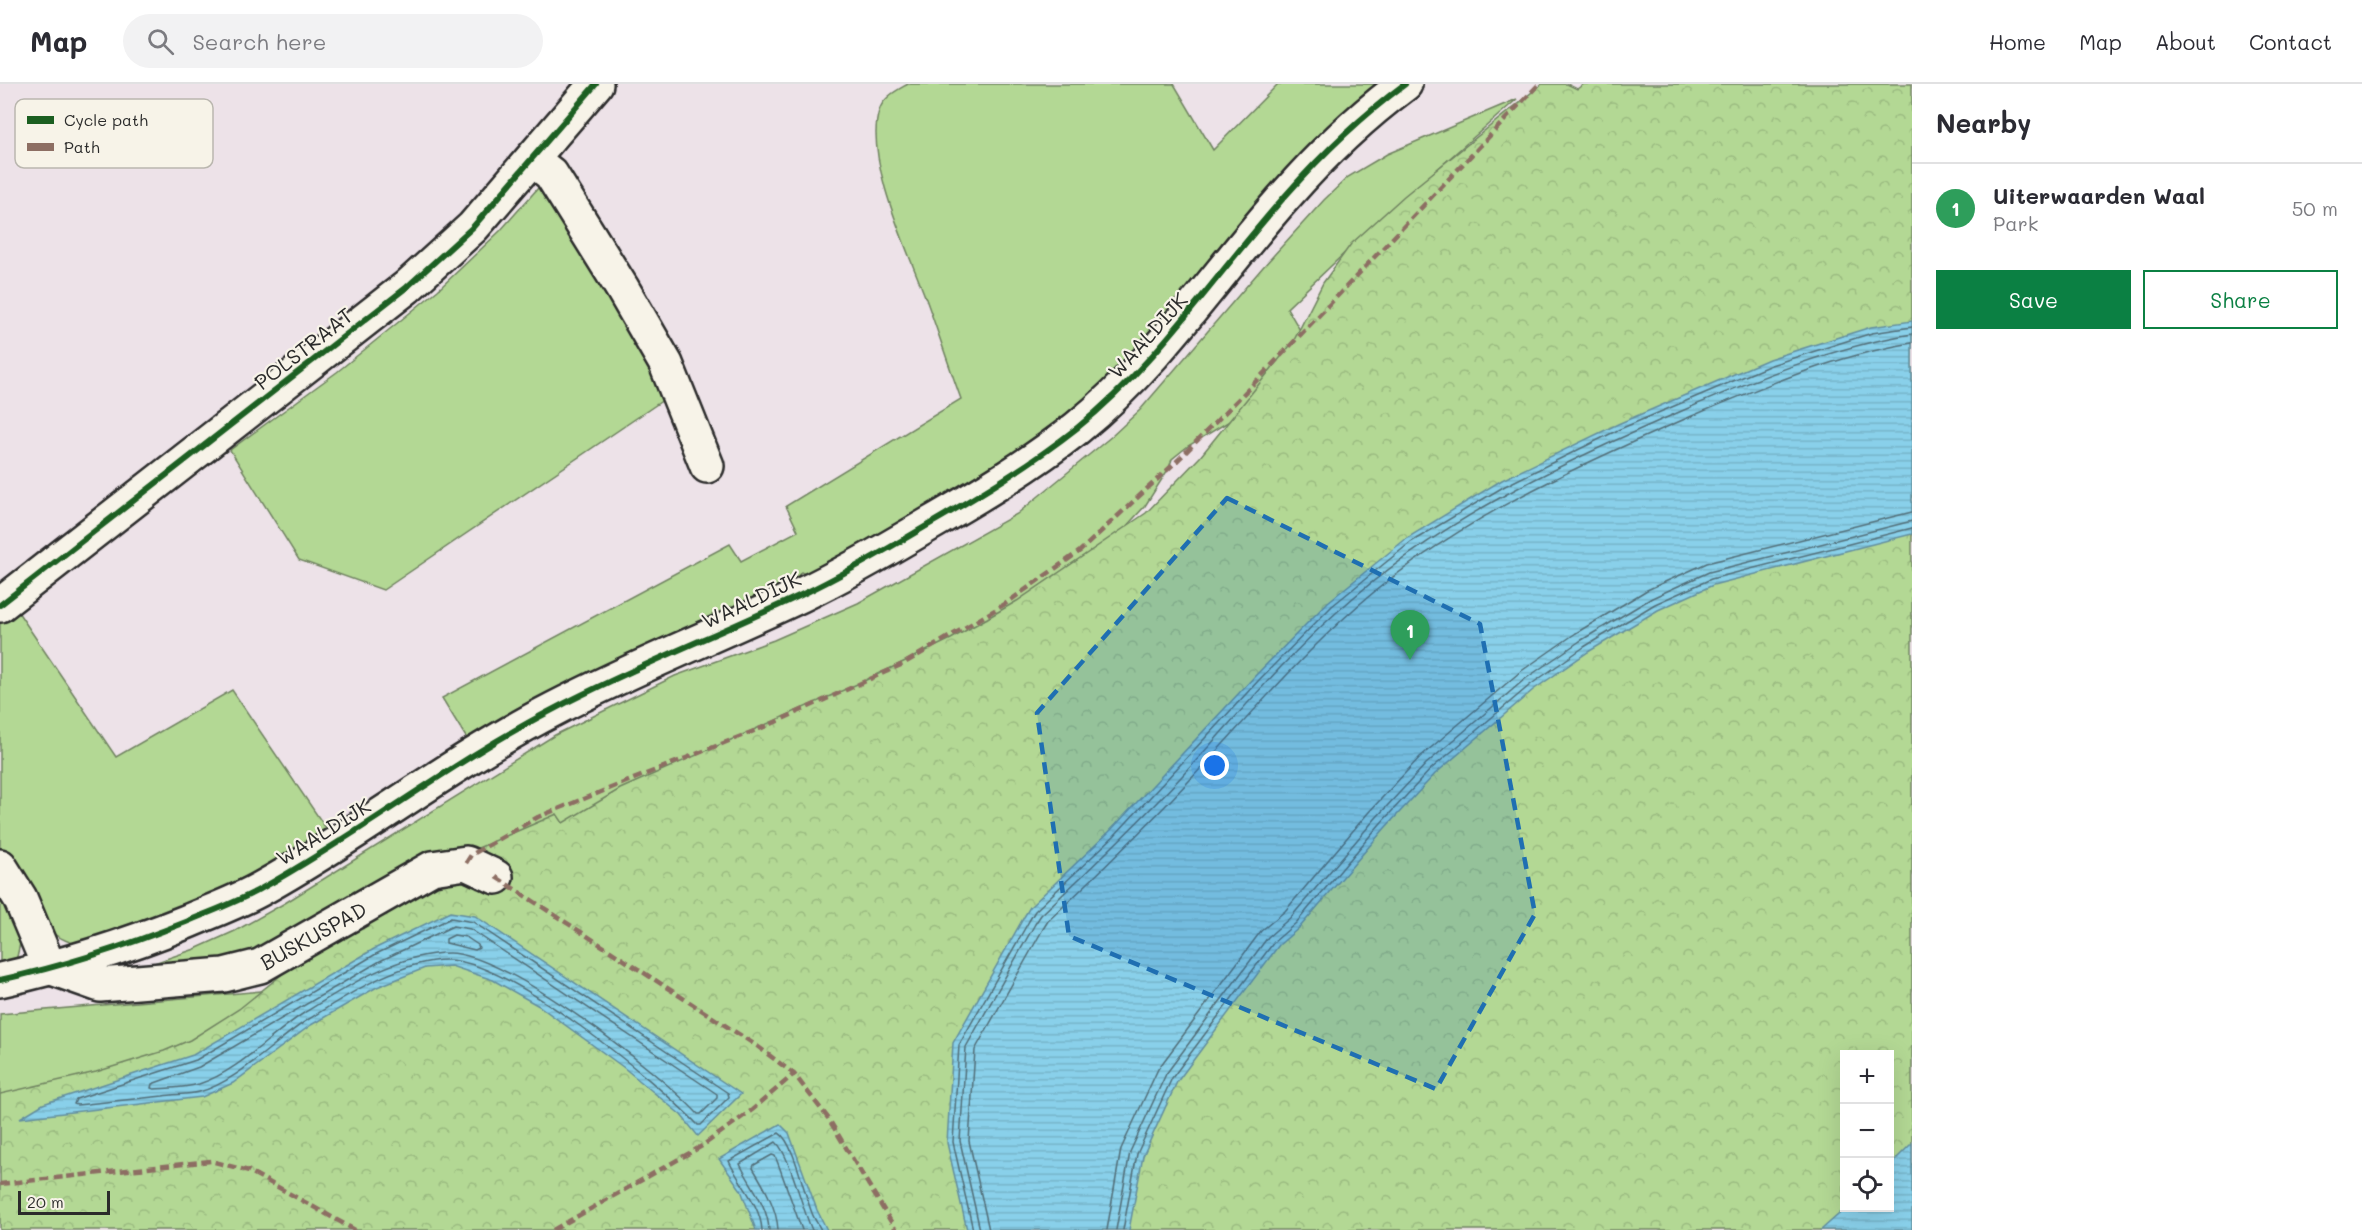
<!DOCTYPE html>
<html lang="en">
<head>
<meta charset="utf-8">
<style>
  body { margin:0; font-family:Mali,sans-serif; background:#f2f2f3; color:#2b2b33 }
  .controls { position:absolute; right:18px; bottom:18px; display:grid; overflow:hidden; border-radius:0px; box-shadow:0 6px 24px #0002 }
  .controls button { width:54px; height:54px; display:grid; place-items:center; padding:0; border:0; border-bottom:2px solid #e1e1e2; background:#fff; color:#2b2b33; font:30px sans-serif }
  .scale { position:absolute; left:18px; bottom:15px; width:92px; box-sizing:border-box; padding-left:6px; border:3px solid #2b2b2b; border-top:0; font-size:16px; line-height:21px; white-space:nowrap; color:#2b2b2b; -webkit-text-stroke:4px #f7f3e8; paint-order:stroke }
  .you { position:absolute; left:1215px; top:682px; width:21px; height:21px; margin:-15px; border:4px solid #fff; border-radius:50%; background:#1a73e8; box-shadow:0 0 0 9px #1a73e833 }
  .badge { display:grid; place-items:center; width:39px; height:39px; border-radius:50%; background:#0b8043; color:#fff; font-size:20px; font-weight:700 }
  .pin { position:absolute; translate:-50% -50px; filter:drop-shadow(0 2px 3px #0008) }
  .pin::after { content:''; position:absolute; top:32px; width:21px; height:18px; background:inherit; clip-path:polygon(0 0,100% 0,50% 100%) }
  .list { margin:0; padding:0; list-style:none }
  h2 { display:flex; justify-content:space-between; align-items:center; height:78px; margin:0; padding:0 24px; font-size:26px }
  h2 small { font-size:20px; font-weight:400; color:#7c7c81 }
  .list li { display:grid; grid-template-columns:39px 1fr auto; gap:18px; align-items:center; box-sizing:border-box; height:90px; padding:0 24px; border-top:2px solid #e1e1e2 }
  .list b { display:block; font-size:22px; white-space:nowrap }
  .list p { margin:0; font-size:20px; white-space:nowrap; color:#7c7c81 }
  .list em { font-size:20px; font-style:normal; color:#7c7c81 }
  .actions { display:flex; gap:12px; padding:18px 24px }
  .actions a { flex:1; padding:14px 0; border:2px solid #0b8043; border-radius:0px; text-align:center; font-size:21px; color:#0b8043 }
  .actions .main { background:#0b8043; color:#fff }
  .icon { flex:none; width:33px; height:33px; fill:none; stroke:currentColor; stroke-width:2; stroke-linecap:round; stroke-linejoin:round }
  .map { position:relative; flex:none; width:1912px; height:1146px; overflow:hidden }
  header { display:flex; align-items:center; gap:36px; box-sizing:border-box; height:84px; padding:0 30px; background:#fff; border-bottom:2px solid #e1e1e2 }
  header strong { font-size:28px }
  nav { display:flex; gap:33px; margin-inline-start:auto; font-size:21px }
  .search { width:420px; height:54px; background:#f2f2f3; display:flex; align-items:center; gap:15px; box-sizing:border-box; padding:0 21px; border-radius:33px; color:#7c7c81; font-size:22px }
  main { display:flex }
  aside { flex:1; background:#fff }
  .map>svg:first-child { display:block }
  .grass { fill:#b3d894; stroke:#6f8260; stroke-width:1.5 }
  .park { fill:url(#park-crowns); stroke:#6f8260; stroke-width:1.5; fill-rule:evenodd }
  .water { fill:url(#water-rules); stroke:#638e9e; stroke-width:1.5 }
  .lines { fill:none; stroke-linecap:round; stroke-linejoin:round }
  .shore { stroke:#516d77; stroke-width:1.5 }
  .minor-casing { stroke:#2b2b2b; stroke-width:38 }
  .minor { stroke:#f7f3e8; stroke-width:33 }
  .quiet { stroke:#8d6e63; stroke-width:4.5; stroke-dasharray:9 4.5; stroke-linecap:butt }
  .cycleway-casing { stroke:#f7f3e8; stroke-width:10 }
  .cycleway { stroke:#1b5e20; stroke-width:6 }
  .marked { fill:#1f6fb2; fill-opacity:0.2; stroke:#1f6fb2; stroke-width:4.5; stroke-dasharray:12 8; stroke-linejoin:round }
  .labels { text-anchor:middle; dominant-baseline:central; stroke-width:4.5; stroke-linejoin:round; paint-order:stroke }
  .street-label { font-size:21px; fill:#2b2b2b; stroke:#f7f3e8 }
  .key { fill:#f7f3e8; stroke:#bab7af; stroke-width:1.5 }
  .key-label { font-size:16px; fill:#2b2b2b }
</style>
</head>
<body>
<header>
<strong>Map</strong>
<div class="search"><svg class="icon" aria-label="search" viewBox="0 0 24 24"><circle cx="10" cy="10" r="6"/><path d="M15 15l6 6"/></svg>Search here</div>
<nav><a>Home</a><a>Map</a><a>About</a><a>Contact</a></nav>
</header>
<main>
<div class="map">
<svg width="1912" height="1146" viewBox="0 0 1912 1146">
  <defs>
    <pattern id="park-crowns" width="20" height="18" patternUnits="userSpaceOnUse" patternTransform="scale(1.5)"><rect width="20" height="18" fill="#b3d894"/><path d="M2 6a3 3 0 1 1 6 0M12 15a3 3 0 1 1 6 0" fill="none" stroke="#9aba80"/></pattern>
    <pattern id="water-rules" width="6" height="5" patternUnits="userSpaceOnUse" patternTransform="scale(1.5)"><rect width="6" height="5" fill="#89d0ea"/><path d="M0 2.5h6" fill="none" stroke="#76b3c9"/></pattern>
  </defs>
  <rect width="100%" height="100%" fill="#ede2e8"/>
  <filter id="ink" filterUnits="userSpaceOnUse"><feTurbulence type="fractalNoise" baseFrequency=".0167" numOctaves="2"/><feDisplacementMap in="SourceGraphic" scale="12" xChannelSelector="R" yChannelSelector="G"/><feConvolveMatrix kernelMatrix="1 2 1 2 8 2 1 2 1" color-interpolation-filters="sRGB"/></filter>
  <g filter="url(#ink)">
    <g class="grass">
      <path d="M908,0h266l39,66 65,-66h114l-191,203 -147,148 -240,144 -13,-7 -17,21 -312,154 -30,-49 288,-154 11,17 57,-30 -12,-25 175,-107c-12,-33 -23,-67 -35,-100 -17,-46 -62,-140 -47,-188 4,-14 17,-20 29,-27z"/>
      <path d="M1517,15l-142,125 -88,84 31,53 -57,41 -73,44 -16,13 -3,9 -24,38 -56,61 -118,85 -708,309 -144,14 76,-26 40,-18 50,-28 270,-168 120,-59 99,-36 84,-37 159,-89 95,-78 28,-26 123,-143 61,-67 24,-23 39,-23z"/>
      <path d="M539,103l111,167 16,44 -283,192 -84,-30 -69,-110 107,-78 101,-82 62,-59z"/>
      <path d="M16,525l100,148 116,-67 100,147 -28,17 -213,94c-19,-4 -32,-9 -47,-21l-44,-76v-230z"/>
      <path d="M0,798l22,53 -6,26 -16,13z"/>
      <path d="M285,905l-285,184v-159z"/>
    </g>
    <path class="park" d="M1542,0h25l10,5 7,-5h328v1146h-1912v-136l96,-22 68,-21 26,-11 49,-31 67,-54 165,-104 86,-37 6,9 57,-34 244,-108 87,-42 66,-38 129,-88 54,-56 93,-115 30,-59 28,-39 53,-48zM1844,970h46v154h-46z"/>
    <g class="water">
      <path d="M1912,237v213l-199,51 -55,25 -70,42 -55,38 -98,84 -50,54 -85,99 -21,18 -102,137 -34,74 -14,74h-162l-20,-87 6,-100 71,-126 6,-10 79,-75 146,-156 73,-74 79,-64 95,-58 116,-56 151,-65 102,-32z"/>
      <path d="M450,828l25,4 266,178 -43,42 -17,-21 -58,-48 -84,-61 -46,-26 -42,-14 -26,2 -48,19 -66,38 -78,58 -31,14 -182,21 23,-14 150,-49 181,-106z"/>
      <path d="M780,1040l9,9 28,77 10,20h-71l-15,-40 -22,-31z"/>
      <path d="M1912,1059v87h-91l25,-22h44v-43z"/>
    </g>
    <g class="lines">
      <g class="shore">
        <path d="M451,834l22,4 255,171 1,4 -28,28h-3c-44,-46 -185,-161 -248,-165 -46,-2 -103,35 -141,59 -34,21 -71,63 -110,73 -11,3 -24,2 -36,4 -28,3 -57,6 -86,9l-3,-1 2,-5 120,-39 180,-106z"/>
        <path d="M453,842l17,3 247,165v4l-16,16h-3c-40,-43 -191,-161 -249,-161 -51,0 -102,33 -145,60 -34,22 -65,58 -105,71 -14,4 -31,4 -45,5l-3,-1 1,-4 47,-17 181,-106z"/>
        <path d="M454,851l12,2 12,8 1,3 -4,2 -29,-7v-4z"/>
        <path d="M762,1146c-2,-27 -23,-46 -33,-69l50,-28c15,9 25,61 33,80 2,6 6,11 9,17"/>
        <path d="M769,1146c-1,-25 -19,-45 -29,-66l36,-22c14,13 26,67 36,88"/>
        <path d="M778,1146c-1,-22 -14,-44 -25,-62l1,-3 18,-10 3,1 4,10 23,64"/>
        <path d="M973,1146l-20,-88 6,-97 70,-124 6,-10 79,-75 145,-156 73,-74 79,-64 94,-56 115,-57 151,-64 101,-32 40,-6"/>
        <path d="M980,1146l-20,-89 6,-94 69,-123 6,-9c48,-45 96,-91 141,-139 51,-55 99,-114 155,-164 100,-91 224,-149 347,-202 74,-32 148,-63 228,-76"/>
        <path d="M989,1146l-20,-89 6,-91 68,-121 5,-8c48,-45 95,-91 140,-139 51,-54 99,-111 154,-162 97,-91 223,-149 343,-201 74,-31 148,-63 227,-76"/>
        <path d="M1107,1146l14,-81 37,-80 103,-138 24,-20 83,-98 52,-56 100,-85 56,-39 71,-43 60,-27 205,-51"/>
        <path d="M1116,1146l14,-78 36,-78 102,-137 23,-20 84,-98 51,-55 99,-85 55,-38 72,-43 57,-26 203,-51"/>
        <path d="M1123,1146l14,-76 35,-76 102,-136 22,-19 84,-99 51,-55 99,-84 54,-38 71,-43 56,-25 201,-51"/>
      </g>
      <g class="minor-casing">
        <g id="minor">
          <path d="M533,76l18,14 71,114 44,76 41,102"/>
          <path d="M0,521l407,-318 66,-60 123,-143"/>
          <path d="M0,782l20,32 29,69"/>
          <path d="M49,883l51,18 124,-10 36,-9 172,-98 34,-5 30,14"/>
          <path d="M0,896c64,-14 126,-34 186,-58 26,-11 54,-21 78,-35 99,-55 189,-126 290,-178 80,-42 165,-75 247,-114 44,-21 85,-45 127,-70 52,-30 102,-60 149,-97 83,-67 140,-156 210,-234 36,-41 75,-78 118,-110"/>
        </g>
      </g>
      <use href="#minor" class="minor"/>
      <g class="quiet">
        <path d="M466,779l5,-8 67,-38 231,-92 134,-61 102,-60 75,-53 98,-91 90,-91 271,-285"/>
        <path d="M496,793l261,169 37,28 34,44 68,112"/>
        <path d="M0,1100l211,-23 38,10 106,59"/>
        <path d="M553,1146l149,-84 50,-36 42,-36"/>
      </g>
      <g class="cycleway-casing">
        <g id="cycleway">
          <path d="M0,521l407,-318 66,-60 123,-143"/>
          <path d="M0,896c64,-14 126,-34 186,-58 26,-11 54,-21 78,-35 99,-55 189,-126 290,-178 80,-42 165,-75 247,-114 44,-21 85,-45 127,-70 52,-30 102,-60 149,-97 83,-67 140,-156 210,-234 36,-41 75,-78 118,-110"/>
        </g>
      </g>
      <use href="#cycleway" class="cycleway"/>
    </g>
  </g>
  <path class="marked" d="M1227,414l253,126 55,290 -99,175 -367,-153 -32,-223z"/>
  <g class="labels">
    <g class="street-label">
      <text transform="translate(1147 251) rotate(-48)">WAALDIJK</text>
      <text transform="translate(303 264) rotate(-38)">POLSTRAAT</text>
      <text transform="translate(751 515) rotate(-25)">WAALDIJK</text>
      <text transform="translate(323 747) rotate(-32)">WAALDIJK</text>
      <text transform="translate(313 851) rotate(-29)">BUSKUSPAD</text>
    </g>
  </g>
  <rect x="15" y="15" width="198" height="69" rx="9" class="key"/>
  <rect x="27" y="32" width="27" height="8" fill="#1b5e20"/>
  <rect x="27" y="59" width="27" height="8" fill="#8d6e63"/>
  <g class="key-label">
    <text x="64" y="42">Cycle path</text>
    <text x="64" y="69">Path</text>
  </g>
</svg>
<div class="controls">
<button>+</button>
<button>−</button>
<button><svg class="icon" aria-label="locate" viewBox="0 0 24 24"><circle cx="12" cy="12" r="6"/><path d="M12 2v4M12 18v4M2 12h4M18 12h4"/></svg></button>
</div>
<div class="scale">20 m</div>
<div class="you"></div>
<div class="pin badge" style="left:1410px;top:576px;background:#2e9e5b">1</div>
</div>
<aside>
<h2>Nearby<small></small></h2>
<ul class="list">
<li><span class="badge" style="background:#2e9e5b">1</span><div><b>Uiterwaarden Waal</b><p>Park</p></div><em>50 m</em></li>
</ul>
<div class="actions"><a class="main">Save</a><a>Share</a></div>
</aside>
</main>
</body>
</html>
